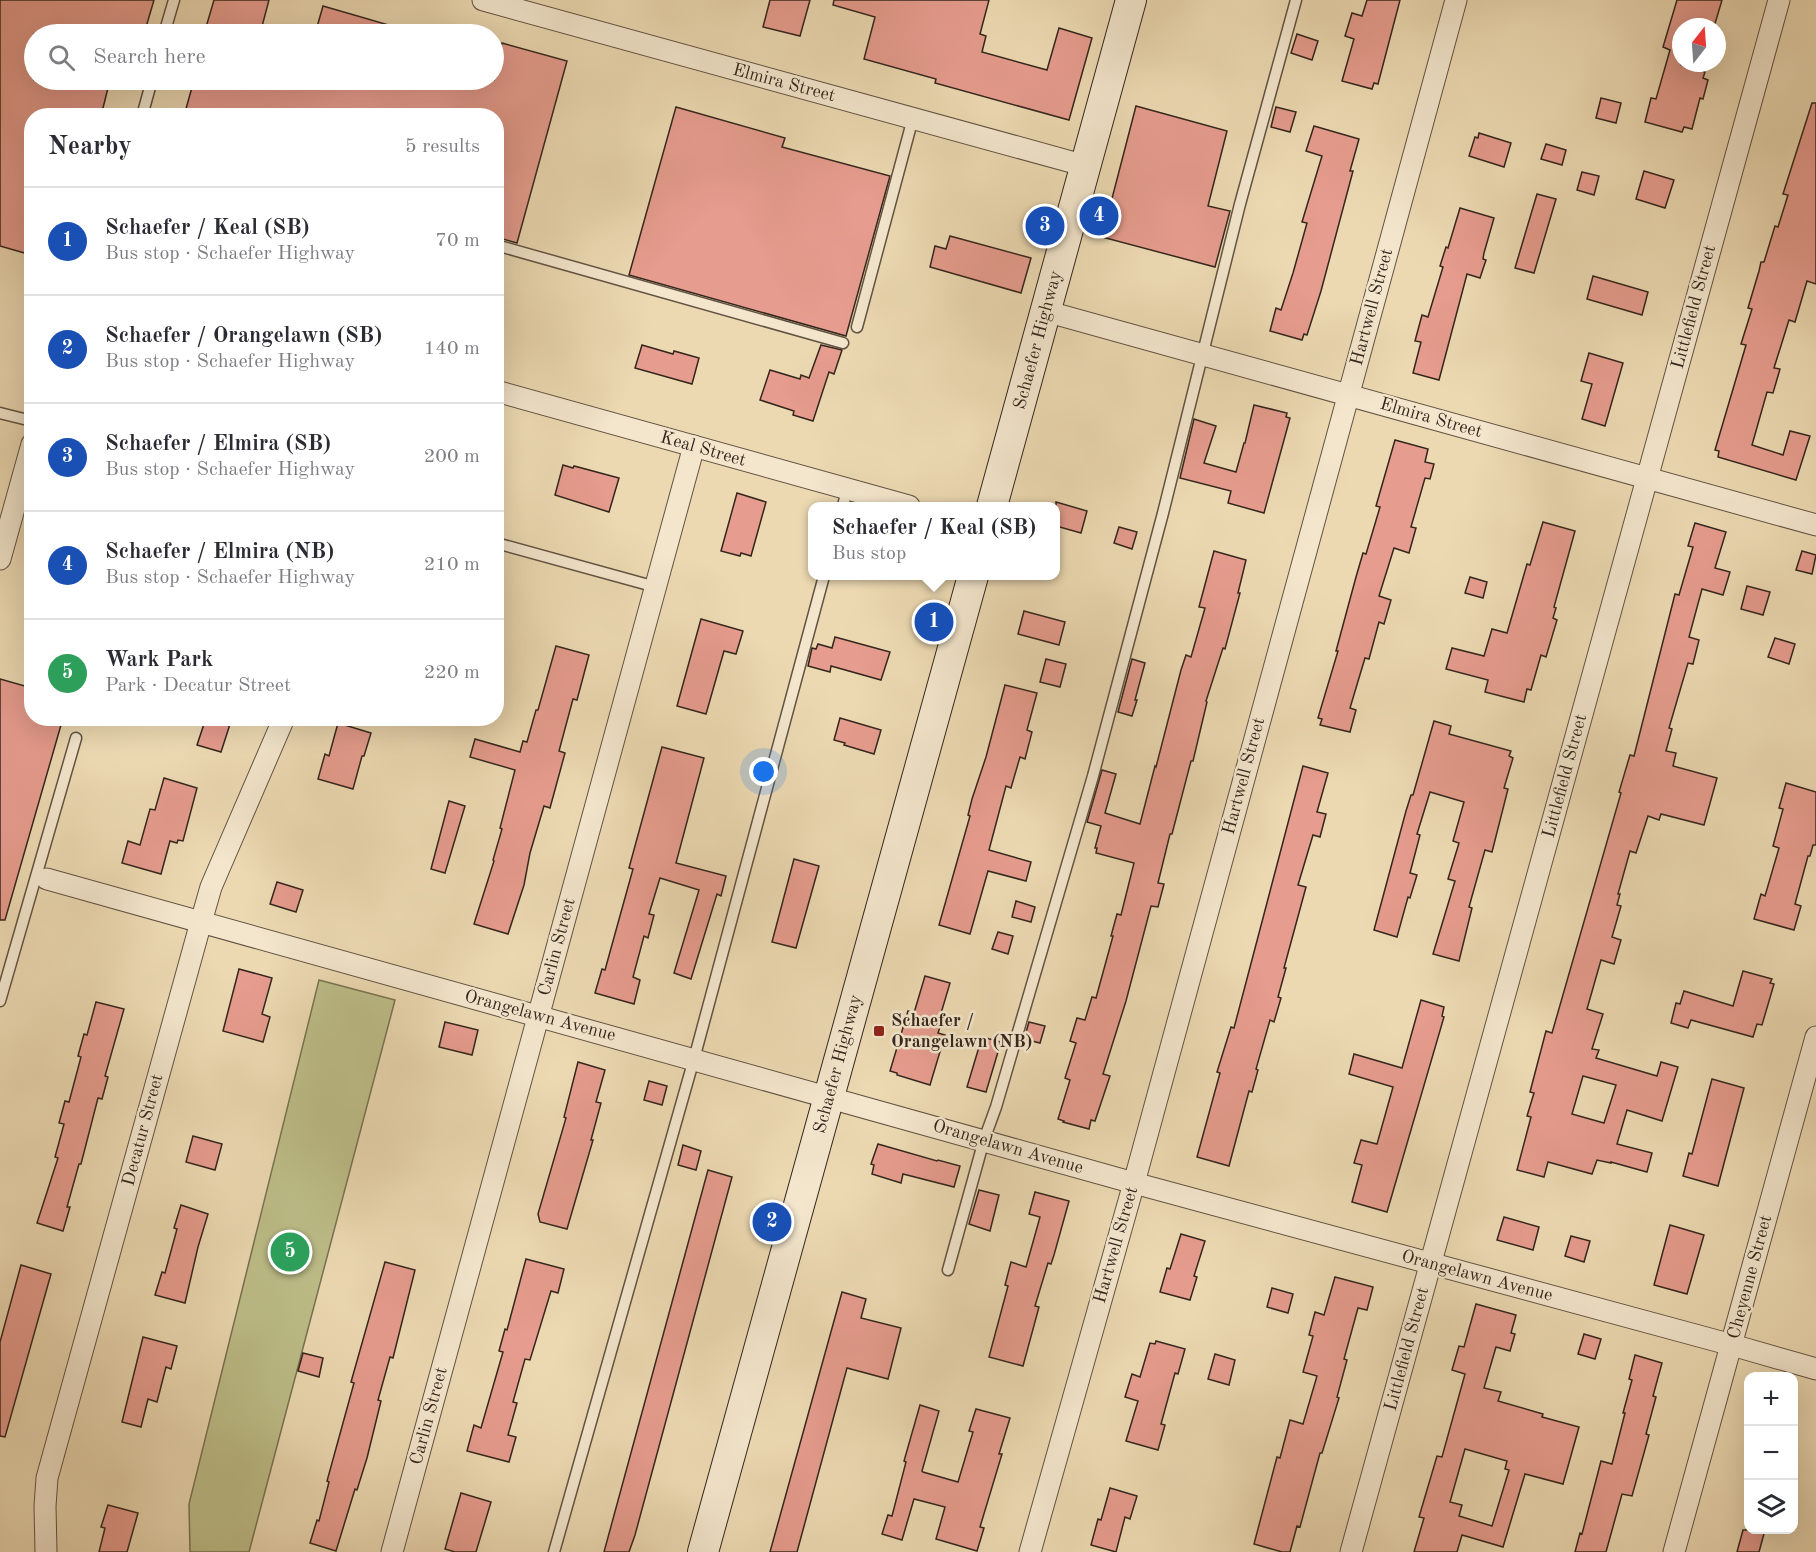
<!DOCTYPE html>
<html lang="en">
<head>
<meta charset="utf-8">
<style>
  body { margin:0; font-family:"Old Standard TT",serif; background:#f7f7f7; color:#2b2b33 }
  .controls { position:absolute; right:18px; bottom:18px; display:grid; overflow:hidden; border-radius:12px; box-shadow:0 6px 24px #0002 }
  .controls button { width:54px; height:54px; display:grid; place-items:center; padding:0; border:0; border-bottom:2px solid #e1e1e2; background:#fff; color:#2b2b33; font:30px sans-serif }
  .compass { position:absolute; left:1672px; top:18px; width:54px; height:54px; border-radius:50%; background:#fff; box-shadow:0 6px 24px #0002; rotate:17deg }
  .you { position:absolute; left:764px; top:772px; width:21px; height:21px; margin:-15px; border:4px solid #fff; border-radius:50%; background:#1a73e8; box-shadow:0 0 0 9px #1a73e833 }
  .badge { display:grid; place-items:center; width:39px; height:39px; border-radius:50%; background:#1a73e8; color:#fff; font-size:20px; font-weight:700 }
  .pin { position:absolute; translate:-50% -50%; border:3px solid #fff; box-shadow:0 2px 6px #0006 }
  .popup { position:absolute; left:808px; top:502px; width:252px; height:78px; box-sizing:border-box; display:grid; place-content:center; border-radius:12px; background:#fff; filter:drop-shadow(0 2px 4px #0005); font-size:20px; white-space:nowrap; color:#7c7c81 }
  .popup b { font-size:22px; color:#2b2b33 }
  .popup::after { content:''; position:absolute; left:50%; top:100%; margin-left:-12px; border:12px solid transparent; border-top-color:#fff }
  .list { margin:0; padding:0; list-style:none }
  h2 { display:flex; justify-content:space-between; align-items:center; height:78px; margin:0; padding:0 24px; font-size:26px }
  h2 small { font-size:20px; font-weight:400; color:#7c7c81 }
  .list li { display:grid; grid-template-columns:39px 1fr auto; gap:18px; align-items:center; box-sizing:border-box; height:108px; padding:0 24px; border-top:2px solid #e1e1e2 }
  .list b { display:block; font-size:22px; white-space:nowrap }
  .list p { margin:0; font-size:20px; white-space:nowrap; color:#7c7c81 }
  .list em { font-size:20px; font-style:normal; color:#7c7c81 }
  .icon { flex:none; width:33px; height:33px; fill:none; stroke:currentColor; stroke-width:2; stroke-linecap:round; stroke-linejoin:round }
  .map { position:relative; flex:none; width:1816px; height:1552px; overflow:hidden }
  .search { position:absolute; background:#fff; box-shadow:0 6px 24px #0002; left:24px; top:24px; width:480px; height:66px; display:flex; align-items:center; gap:15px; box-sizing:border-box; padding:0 21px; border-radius:33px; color:#7c7c81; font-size:22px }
  .panel { position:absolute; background:#fff; box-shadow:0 6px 24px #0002; left:24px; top:108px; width:480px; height:618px; border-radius:24px }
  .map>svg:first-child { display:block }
  .green { fill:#bdbe89; stroke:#787253; stroke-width:1.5 }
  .building { fill:#e69c8e; stroke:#34261d; stroke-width:1.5; fill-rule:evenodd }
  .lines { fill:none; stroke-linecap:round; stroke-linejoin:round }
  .lane-casing { stroke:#625342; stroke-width:13 }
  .street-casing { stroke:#625342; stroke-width:23 }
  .secondary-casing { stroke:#34261d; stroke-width:32 }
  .lane { stroke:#f3e6cd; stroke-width:10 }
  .street { stroke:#f3e6cd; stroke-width:21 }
  .secondary { stroke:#f3e6cd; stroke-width:30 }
  .poi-dot { fill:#8f2418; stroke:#f3e6cd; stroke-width:2 }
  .labels { text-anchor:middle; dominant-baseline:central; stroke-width:5; stroke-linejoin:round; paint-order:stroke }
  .street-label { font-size:18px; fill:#34261d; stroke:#f3e6cd }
  .poi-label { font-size:18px; font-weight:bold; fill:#34261d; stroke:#f3e6cd; text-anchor:start }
</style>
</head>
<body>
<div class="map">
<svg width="1816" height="1552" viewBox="0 0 1816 1552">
  <rect width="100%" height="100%" fill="#ecd9b2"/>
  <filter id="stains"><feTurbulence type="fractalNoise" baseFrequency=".00333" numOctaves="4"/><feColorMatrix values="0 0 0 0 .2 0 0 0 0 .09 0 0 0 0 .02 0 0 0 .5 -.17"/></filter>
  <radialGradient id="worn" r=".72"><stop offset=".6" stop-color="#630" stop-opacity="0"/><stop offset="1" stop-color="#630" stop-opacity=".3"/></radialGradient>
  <path class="green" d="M319,980l76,20 -146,552h-59l-1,-48z"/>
  <g class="building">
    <path d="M0,0h154l-10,34h-110v46h42l32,8 -7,28h-69v126l-4,12 -28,-8z"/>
    <path d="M214,0h55l-9,34h-56z"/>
    <path d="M770,0h40l-10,36 -37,-9z"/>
    <path d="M834,0h155l-9,34 6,2 -4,16 65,18 12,-42 33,10 -23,82 -134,-37 1,-4 -72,-20 11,-42 -42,-12z"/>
    <path d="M1367,0h33l-22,84 -4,-1 -2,6 -30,-8 12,-42 -9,-3 7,-23 10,3z"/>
    <path d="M1677,0h45l-8,27h-33v38l24,7 -2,6 5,2 -5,19 -3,-1 -8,31 -8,-2 -2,5 -37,-10 6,-24 5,1 14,-49 -7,-3z"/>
    <path d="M323,6l83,24v4h-91z"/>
    <path d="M1297,34l21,7 -6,19 -21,-7z"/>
    <path d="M502,43l65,18 -50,182 -21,-6v-121h-312l10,-36h300v-28l5,2z"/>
    <path d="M1601,98l20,5 -5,20 -20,-5z"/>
    <path d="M1812,103h4v181l-9,-3 -12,41 -6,-2 -15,48 6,1 -7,24 -6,-1 -15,53 31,10 7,-24 20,5 -14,44 -78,-23 1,-6 -4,-1 31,-105 -5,-1 11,-35 -4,-1 11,-37 2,-9h3l11,-36 3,1 10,-32 -5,-1z"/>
    <path d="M1136,106l91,25 -19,75 22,5 -15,56 -113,-30z"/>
    <path d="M676,107l109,31 -3,9 108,29 -44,160 -217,-61z"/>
    <path d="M1276,107l20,5 -6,20 -19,-5z"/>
    <path d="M1314,126l45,13 -9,32h3l-32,120 -14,44 -3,-1 -2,6 -32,-9 6,-23 5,2 12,-37 14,-50 -5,-1 20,-66 -16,-5z"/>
    <path d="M1479,133l32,10 -7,24 -35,-11 6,-19 3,1z"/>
    <path d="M1546,144l20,6 -4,15 -21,-6z"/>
    <path d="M1644,171l30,9 -9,28 -29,-9z"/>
    <path d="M1582,172l17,4 -5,19 -17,-5z"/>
    <path d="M1537,194l19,5 -22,74 -19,-5z"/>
    <path d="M1460,208l34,10 -10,35 -1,6 3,1 -6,18 -13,-4 -28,106 -26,-7 8,-31 -6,-1 7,-26 6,2 15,-50 -3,-1 6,-19 2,1z"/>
    <path d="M950,236l81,22 -10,35 -91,-26 5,-21 11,3z"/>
    <path d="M1593,276l55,16 -6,23 -55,-16z"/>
    <path d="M642,345l31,9 1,-3 25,7 -7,26 -57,-16z"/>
    <path d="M821,345l21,5 -8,24 -5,-2 -16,49 -20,-6 1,-4 -34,-11 10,-30 30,9 1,-4 8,3z"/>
    <path d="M1589,353l34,10 -18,63 -23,-7 10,-35 -11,-3z"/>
    <path d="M1254,405l33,8 -1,4 4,1 -26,95 -36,-10 3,-12 -51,-13 14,-59 22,7 -12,37 32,9 8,-29h1z"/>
    <path d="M1395,440l33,9 -3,13 9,2 -4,15 -5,-1 -14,49 5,1 -7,25 -15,-5 -15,48 12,4 -7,24 -5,-2 -10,37 -4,-1 -15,50 6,2 -6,22 -30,-7 2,-6 -4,-1 20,-67h-2l20,-74 7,-24 3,1 14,-47 -4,-1z"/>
    <path d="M563,465l10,3 1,-2 45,12 -10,34 -54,-17z"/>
    <path d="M737,493l29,9 -15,54 -10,-3 -1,3 -19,-5z"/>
    <path d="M1056,502l31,9 -6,22 -25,-7z"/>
    <path d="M1543,522l32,9 -21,76 2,1 -3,10 4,2 -11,37 -5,-2 -10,35 -4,-1 -3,13 -39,-10 3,-12 -42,-11 6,-21 32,8 8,-27 15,4 20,-69 3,1z"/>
    <path d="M1695,523l31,9 -11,36 15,4 -7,23 -21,-6 -13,48 10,3 -6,24 -5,-1 -19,65 3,1 -6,22 10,2 -3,13 44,12 -13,47 -43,-11 -2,6 -11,-4 -12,37 -6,-2 -12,43h2l-3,11 4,1 -9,31 9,3 -7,24 -13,-4 -14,49 16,5 -11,35 7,1 -3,8 61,18 4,-14 17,5 -16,54 -35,-11 -10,34 35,9 -5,19 -36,-10v1l-14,-3 -5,14 -44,-12 -4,15 -27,-7 14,-53 -4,-1 7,-23 -4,-1 16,-61 6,2 69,-240 -2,-1 11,-37 4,1 41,-162 4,1 14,-48 -5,-1zM1583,1076l33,9 -12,38 -32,-9z"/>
    <path d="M1119,527l18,5 -5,17 -18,-6z"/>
    <path d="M1214,551l32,9 -8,33h2l-15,56 -2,-1 -17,53 1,1 -14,59h-2l-19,73h-2l-12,49 6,1 -6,23 -7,-1 -25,95 -23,73 7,2 -15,45 -4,-1 -2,9 -26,-7 1,-1 -6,-2 12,-39 -5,-2 11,-35 -6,-2 7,-23 8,2 7,-23 4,1 17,-62h-2l6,-22 4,1 13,-52 -38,-10 1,-5h-2l6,-22 -14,-4 15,-52 14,4 -11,39 35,11 15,-58 1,1 25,-97 5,-15 5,2 14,-49 -6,-1z"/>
    <path d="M1802,551l14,4 -4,19 -16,-4z"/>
    <path d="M1470,577l17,5 -4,16 -18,-5z"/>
    <path d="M1747,586l23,6 -7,23 -22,-6z"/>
    <path d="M1024,611l41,11 -6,23 -41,-11z"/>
    <path d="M701,619l42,12 -7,23 -12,-3 -18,63 -29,-8z"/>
    <path d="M835,637l55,15 -9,28 -50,-14 -1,6 -22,-6 4,-18 4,1 2,-5 14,4z"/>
    <path d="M1775,638l20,6 -6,20 -21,-7z"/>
    <path d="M556,646l33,9 -12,45 -4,-1 -14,52 6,2 -15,55 -6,-2 -14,47 -6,32 -16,49 -34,-10 20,-63 -1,-1 9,-31 -2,-1 15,-58 -45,-13 5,-18 45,13 3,-11 4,1 9,-32h2z"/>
    <path d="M1046,659l20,5 -6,23 -20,-5z"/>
    <path d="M1132,659l13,4 -10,37h2l-5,16 -14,-4z"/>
    <path d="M0,679l32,9v30h31l-58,202h-5z"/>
    <path d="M1005,685l32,8 -10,37 5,2 -7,27 -5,-2 -9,31 -5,-2 -17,64 42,12 -5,19 -38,-10 -18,63 -31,-9 31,-109 -2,-1 4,-16 14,-42z"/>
    <path d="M206,718h26l-11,34 -24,-7z"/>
    <path d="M840,718l41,12 -7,24 -30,-9 1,-2 -11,-3z"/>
    <path d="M1434,721l17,5 -2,8 62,17 -2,5 4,2 -9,30 4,1 -16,63 -7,-2 -16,57 3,1 -13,53 -26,-7 22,-73 -7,-2 11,-36 -6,-2 11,-39 -34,-10 -13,42 3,1 -10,38 7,2 -7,23 -2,-1 -11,40 -23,-7 32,-119 5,-16h2z"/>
    <path d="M338,723l33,10 -7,23h-2l-9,33 -35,-10 7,-25 4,2z"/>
    <path d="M662,747l42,11 -28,105 50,13 -5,20 -4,-2 -26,85 -17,-6 25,-83 -39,-12 -11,36 5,1 -6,23 -4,-2 -11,41 7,3 -6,24 -39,-11 7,-24 3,1 13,-47 15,-54 -4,-1z"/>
    <path d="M1303,766l25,7 -11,39 9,2 -6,23 -7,-2 -15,50 8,2 -22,81h2l-8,29 3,1 -7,24 -4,-2 -14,49 2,1 -6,22 -3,-1 -20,75 -32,-9 23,-84 -3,-1 14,-45 3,1z"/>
    <path d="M164,778l33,10 -14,53 -5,-1 -1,3 -7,-2 -9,33 -39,-11 6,-22 12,4 10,-36 5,1z"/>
    <path d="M1786,783l30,9v53h-3l-3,11h-2l-13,48 6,2 -7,24 -40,-11 7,-25 4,2 14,-48 -6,-2 10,-37 -4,-1z"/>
    <path d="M449,801l16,5 -20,67 -14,-4z"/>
    <path d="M794,859l25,7 -23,82 -24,-6z"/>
    <path d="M277,882l26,8 -7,22 -26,-8z"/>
    <path d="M1016,901l19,6 -4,15 -19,-5z"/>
    <path d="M998,932l15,4 -5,18 -16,-5z"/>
    <path d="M239,969l33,9 -10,36 8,3 -7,25 -40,-11z"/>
    <path d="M1743,971l29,8 -2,4 4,1 -12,41 -5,-1 -4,13 -62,-17 -3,8 -17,-5 5,-20 4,1 4,-13 49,15z"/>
    <path d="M925,976l25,7 -11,37 3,1 -4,12 7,2 -15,50 -33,-10v-2l-7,-2 18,-60 6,2z"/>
    <path d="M1421,1000l23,7 -2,9 2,1 -57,195 -35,-10 10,-37 -8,-2 7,-23 16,4 16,-57 -44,-13 5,-20 48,14z"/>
    <path d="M96,1002l28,7 -19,67 3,1 -6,22 -4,-1 -17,66h-2l-12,43h3l-7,24 -26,-8 21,-65 -3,-1 9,-33 -5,-1 6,-22 4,1 12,-45 -3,-1 6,-22 3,1z"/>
    <path d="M445,1022l33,8 -6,25 -33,-8z"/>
    <path d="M1029,1022l16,4 -5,17 -16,-4z"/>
    <path d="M982,1037l19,5 -15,50 -19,-5z"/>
    <path d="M578,1062l27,8 -9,32 5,1 -10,37h2l-26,89 -27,-7 -2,-8 28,-96 -2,-1z"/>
    <path d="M1712,1079l32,9 -26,98 -35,-10 6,-23 3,1z"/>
    <path d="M649,1081l18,5 -5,19 -18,-5z"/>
    <path d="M193,1136l29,8 -7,26 -29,-8z"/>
    <path d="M878,1144l59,17 1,-1 22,6 -6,21 -51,-13 -2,9 -29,-9 2,-9 -3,-1z"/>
    <path d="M683,1145l18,6 -5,19 -18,-5z"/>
    <path d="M708,1170l24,7 -97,358 -6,17h-25z"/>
    <path d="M979,1190l20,5 -9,36 -21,-7z"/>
    <path d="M1035,1192l34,9 -15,54 -3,9 -3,-1 -13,43 4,1 -16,59 -34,-9 19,-71 -3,-1 6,-23 15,5 14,-50 -11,-3z"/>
    <path d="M181,1205l27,9 -10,33 -13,56 -30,-8 7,-23 3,1 12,-44 -3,-1z"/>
    <path d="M1504,1217l35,10 -6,23 -36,-10z"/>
    <path d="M1670,1225l34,10 -17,59 -33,-9z"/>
    <path d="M1181,1234l24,7 -11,35 3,1 -7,23 -30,-8 7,-24 3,1z"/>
    <path d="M1571,1236l19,5 -6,21 -19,-6z"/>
    <path d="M526,1259l38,10 -6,24 -7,-2 -21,69 -5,-1 -12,43 4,1 -9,32 8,2 -7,25 -42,-11 7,-26 7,3 22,-76 -4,-1 6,-22 2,1z"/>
    <path d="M385,1262l30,8 -22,88 -3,-1 -12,43 3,1 -14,57 -10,32 -2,-1 -19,62 -26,-8 7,-23 2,1 10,-39 -2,-1 27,-98 -3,-1z"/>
    <path d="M21,1265l30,9 -46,163 -5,-1v-94z"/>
    <path d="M1335,1277l38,10 -6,23 -9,-2 -14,51 3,1 -10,37 2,1 -17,55h-2l-20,74 -3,-1 -7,26h-8l-28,-8 23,-87 3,1 10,-38 13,4 14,-48 -14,-4 10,-36 -4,-1 6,-23 9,3z"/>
    <path d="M1272,1288l21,6 -5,19 -21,-6z"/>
    <path d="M842,1292l24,7 -5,19 40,10 -13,51 -41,-11 -50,184h-27z"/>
    <path d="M1476,1304l40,11 -5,18 4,1 -5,17 -14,-4 -12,41 17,4 -3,9 45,13 -1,3 37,10 -16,57 -38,-10 -22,73 -41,-12 -5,17h-43l10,-34 -5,-1 18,-61 5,1 23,-83 -13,-4 7,-24 5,1zM1465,1449l42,12 -2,8 4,1 -17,56 -33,-10 3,-11 -12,-3z"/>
    <path d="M1584,1334l17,5 -6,20 -17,-5z"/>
    <path d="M143,1337l34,9 -6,23 -5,-2 -9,35 -9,-3 -7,28 -19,-5z"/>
    <path d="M1156,1341l29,8 -7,25 -3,-1 -14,51 4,1 -7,25 -32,-9 12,-40 -13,-4 7,-23 8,3 10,-34 5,1z"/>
    <path d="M303,1353l20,5 -4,19 -21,-6z"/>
    <path d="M1215,1354l20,6 -6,25 -21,-6z"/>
    <path d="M1635,1355l27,8 -9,33 3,1 -10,37 3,1 -17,61 -10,-2 -16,58h-31l5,-19 2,1 19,-73 11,3 13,-51h-2l9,-33 -3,-1z"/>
    <path d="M920,1405l19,6 -17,60 1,1 35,10 15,-50 -4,-1 7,-22 34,9 -11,36h3l-22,73 4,1 -7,23 -41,-12 9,-32 -31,-8 -12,41 -20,-6 6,-19 4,1 14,-54 -2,-1z"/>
    <path d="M1110,1488l27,8 -7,23 -5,-2 -9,35 -25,-7 7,-26 3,1z"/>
    <path d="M461,1493l30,9 -15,50h-21l-10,-3z"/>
    <path d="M108,1505l30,8 -11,39h-28l6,-24 -4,-1z"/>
    <path d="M1743,1530h22l-6,22h-22z"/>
  </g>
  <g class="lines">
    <g class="lane-casing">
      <g id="lane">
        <path d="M164,34l10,-34"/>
        <path d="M142,116l10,-36"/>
        <path d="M496,245l347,98"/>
        <path d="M857,327l56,-209"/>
        <path d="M0,413l32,8"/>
        <path d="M843,506l4,-17"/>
        <path d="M496,543l160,44"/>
        <path d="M0,1001l76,-263"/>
        <path d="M948,1270l36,-130 12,-33 97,-331 70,-263 77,-309 56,-204"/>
        <path d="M554,1552l140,-493 130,-483"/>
      </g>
    </g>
    <g class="street-casing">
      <g id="street">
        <path d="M483,0l603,166"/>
        <path d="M1045,311l771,214"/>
        <path d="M496,391l413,115"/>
        <path d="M0,559l32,-115"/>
        <path d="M47,879l1087,304 598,162 84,24"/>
        <path d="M46,1552l-1,-46 2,-28 154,-556 10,-35 73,-169"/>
        <path d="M392,1552l302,-1106"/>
        <path d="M1030,1552l104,-369 322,-1183"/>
        <path d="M1351,1552l428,-1552"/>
        <path d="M1674,1552l142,-515"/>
      </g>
    </g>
    <g class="secondary-casing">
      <g id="secondary">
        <path d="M992,506l139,-506"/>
        <path d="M703,1552l270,-976"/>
      </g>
    </g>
    <use href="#lane" class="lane"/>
    <use href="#street" class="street"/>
    <use href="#secondary" class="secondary"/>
  </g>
  <rect class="poi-dot" x="873" y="1025" width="12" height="12" rx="3"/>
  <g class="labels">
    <g class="street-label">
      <text transform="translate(784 83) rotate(15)">Elmira Street</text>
      <text transform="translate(1372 307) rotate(-75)">Hartwell Street</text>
      <text transform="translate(1694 307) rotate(-75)">Littlefield Street</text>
      <text transform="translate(1038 340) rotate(-75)">Schaefer Highway</text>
      <text transform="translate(1431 418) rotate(16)">Elmira Street</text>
      <text transform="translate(703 449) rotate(16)">Keal Street</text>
      <text transform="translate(1244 776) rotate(-75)">Hartwell Street</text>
      <text transform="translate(1565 776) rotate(-75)">Littlefield Street</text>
      <text transform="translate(557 947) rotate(-75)">Carlin Street</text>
      <text transform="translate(540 1016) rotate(15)">Orangelawn Avenue</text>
      <text transform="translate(838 1064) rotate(-75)">Schaefer Highway</text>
      <text transform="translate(143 1130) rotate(-75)">Decatur Street</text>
      <text transform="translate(1008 1147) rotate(16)">Orangelawn Avenue</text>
      <text transform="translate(1116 1245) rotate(-74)">Hartwell Street</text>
      <text transform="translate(1477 1276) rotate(15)">Orangelawn Avenue</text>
      <text transform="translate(1750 1277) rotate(-75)">Cheyenne Street</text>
      <text transform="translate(1407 1349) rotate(-75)">Littlefield Street</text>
      <text transform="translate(429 1416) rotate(-75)">Carlin Street</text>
    </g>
    <g class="poi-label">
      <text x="891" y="1021">Schaefer /<tspan x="891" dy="21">Orangelawn (NB)</tspan></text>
    </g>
  </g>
  <rect width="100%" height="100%" filter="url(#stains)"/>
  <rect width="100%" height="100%" fill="url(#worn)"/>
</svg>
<div class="controls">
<button>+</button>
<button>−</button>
<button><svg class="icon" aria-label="layers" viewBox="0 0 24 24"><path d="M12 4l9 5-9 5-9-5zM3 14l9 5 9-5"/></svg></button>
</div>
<svg class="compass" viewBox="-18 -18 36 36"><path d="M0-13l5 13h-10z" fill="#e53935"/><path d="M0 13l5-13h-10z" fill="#7c7c81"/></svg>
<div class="you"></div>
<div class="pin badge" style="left:934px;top:622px;background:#1a4fb4">1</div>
<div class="popup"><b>Schaefer / Keal (SB)</b>Bus stop</div>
<div class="pin badge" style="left:772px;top:1222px;background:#1a4fb4">2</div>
<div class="pin badge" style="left:1045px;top:226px;background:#1a4fb4">3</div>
<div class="pin badge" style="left:1099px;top:216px;background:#1a4fb4">4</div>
<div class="pin badge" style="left:290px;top:1252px;background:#2e9e5b">5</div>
<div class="search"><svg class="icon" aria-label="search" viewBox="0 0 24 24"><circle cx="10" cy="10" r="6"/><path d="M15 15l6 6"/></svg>Search here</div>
<section class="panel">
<h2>Nearby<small>5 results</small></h2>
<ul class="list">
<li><span class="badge" style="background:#1a4fb4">1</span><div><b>Schaefer / Keal (SB)</b><p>Bus stop · Schaefer Highway</p></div><em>70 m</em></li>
<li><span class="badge" style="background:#1a4fb4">2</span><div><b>Schaefer / Orangelawn (SB)</b><p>Bus stop · Schaefer Highway</p></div><em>140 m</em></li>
<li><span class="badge" style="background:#1a4fb4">3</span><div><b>Schaefer / Elmira (SB)</b><p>Bus stop · Schaefer Highway</p></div><em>200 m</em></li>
<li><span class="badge" style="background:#1a4fb4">4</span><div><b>Schaefer / Elmira (NB)</b><p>Bus stop · Schaefer Highway</p></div><em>210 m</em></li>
<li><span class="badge" style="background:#2e9e5b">5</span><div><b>Wark Park</b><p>Park · Decatur Street</p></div><em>220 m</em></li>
</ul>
</section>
</div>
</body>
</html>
